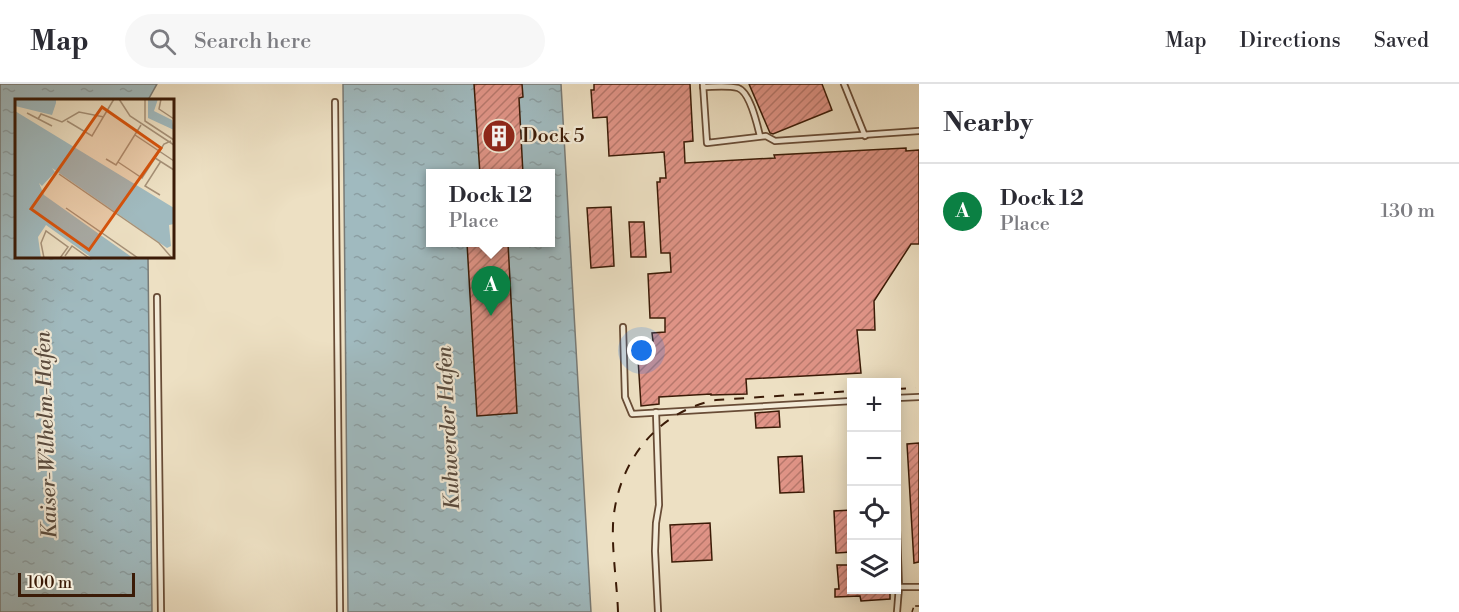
<!DOCTYPE html>
<html lang="en">
<head>
<meta charset="utf-8">
<style>
  body { margin:0; font-family:"Libre Bodoni",serif; background:#f7f7f7; color:#2b2b33 }
  .controls { position:absolute; right:18px; bottom:18px; display:grid; overflow:hidden; border-radius:0px; box-shadow:0 3px 15px #0003 }
  .controls button { width:54px; height:54px; display:grid; place-items:center; padding:0; border:0; border-bottom:2px solid #e1e1e2; background:#fff; color:#2b2b33; font:30px sans-serif }
  .scale { position:absolute; left:18px; bottom:15px; width:117px; box-sizing:border-box; padding-left:6px; border:3px solid #3b1b07; border-top:0; font-size:16px; line-height:21px; white-space:nowrap; color:#3b1b07; -webkit-text-stroke:4px #f3ebd8; paint-order:stroke }
  .you { position:absolute; left:642px; top:267px; width:21px; height:21px; margin:-15px; border:4px solid #fff; border-radius:50%; background:#1a73e8; box-shadow:0 0 0 9px #1a73e833 }
  .badge { display:grid; place-items:center; width:39px; height:39px; border-radius:50%; background:#0b8043; color:#fff; font-size:20px; font-weight:700 }
  .pin { position:absolute; translate:-50% -50px; filter:drop-shadow(0 2px 3px #0008) }
  .pin::after { content:''; position:absolute; top:32px; width:21px; height:18px; background:inherit; clip-path:polygon(0 0,100% 0,50% 100%) }
  .popup { position:absolute; left:426px; top:85px; width:129px; height:78px; box-sizing:border-box; display:grid; place-content:center; border-radius:0px; background:#fff; filter:drop-shadow(0 2px 4px #0005); font-size:20px; white-space:nowrap; color:#7c7c81 }
  .popup b { font-size:22px; color:#2b2b33 }
  .popup::after { content:''; position:absolute; left:50%; top:100%; margin-left:-12px; border:12px solid transparent; border-top-color:#fff }
  .list { margin:0; padding:0; list-style:none }
  h2 { display:flex; justify-content:space-between; align-items:center; height:78px; margin:0; padding:0 24px; font-size:26px }
  h2 small { font-size:20px; font-weight:400; color:#7c7c81 }
  .list li { display:grid; grid-template-columns:39px 1fr auto; gap:18px; align-items:center; box-sizing:border-box; height:96px; padding:0 24px; border-top:2px solid #e1e1e2 }
  .list b { display:block; font-size:22px; white-space:nowrap }
  .list p { margin:0; font-size:20px; white-space:nowrap; color:#7c7c81 }
  .list em { font-size:20px; font-style:normal; color:#7c7c81 }
  .icon { flex:none; width:33px; height:33px; fill:none; stroke:currentColor; stroke-width:2; stroke-linecap:round; stroke-linejoin:round }
  .map { position:relative; flex:none; width:919px; height:528px; overflow:hidden }
  header { display:flex; align-items:center; gap:36px; box-sizing:border-box; height:84px; padding:0 30px; background:#fff; border-bottom:2px solid #e1e1e2 }
  header strong { font-size:28px }
  nav { display:flex; gap:33px; margin-inline-start:auto; font-size:21px }
  .search { width:420px; height:54px; background:#f7f7f7; display:flex; align-items:center; gap:15px; box-sizing:border-box; padding:0 21px; border-radius:33px; color:#7c7c81; font-size:22px }
  main { display:flex }
  aside { flex:1; background:#fff }
  .map>svg:first-child { display:block }
  .water { fill:url(#water-ripples); stroke:#787a75; stroke-width:1.5; fill-rule:evenodd }
  .building { fill:url(#building-hatch); stroke:#3b1b07; stroke-width:1.5 }
  .lines { fill:none; stroke-linecap:round; stroke-linejoin:round }
  .service-casing { stroke:#684c36; stroke-width:8 }
  .path { stroke:#3b1b07; stroke-width:1.5; stroke-dasharray:4.5 3; stroke-linecap:butt }
  .service { stroke:#f3ebd8; stroke-width:4.5 }
  .rail { stroke:#3b1b07; stroke-width:2; stroke-dasharray:10 10; stroke-linecap:butt }
  .labels { text-anchor:middle; dominant-baseline:central; stroke-width:4.5; stroke-linejoin:round; paint-order:stroke }
  .poi-label { font-size:20px; fill:#3b1b07; stroke:#f3ebd8; text-anchor:start }
  .water-label { font-size:21px; font-style:italic; fill:#594b3e; stroke:#f3ebd8 }
  .inset-river { fill:none; stroke:#a0babf; stroke-width:3 }
  .inset-road { fill:none; stroke:#a69178; stroke-width:1.5 }
  .view { fill:#d7530c; fill-opacity:0.15; stroke:#d7530c; stroke-width:3 }
  .inset-edge { fill:none; stroke:#3b1b07; stroke-width:3 }
</style>
</head>
<body>
<header>
<strong>Map</strong>
<div class="search"><svg class="icon" aria-label="search" viewBox="0 0 24 24"><circle cx="10" cy="10" r="6"/><path d="M15 15l6 6"/></svg>Search here</div>
<nav><a>Map</a><a>Directions</a><a>Saved</a></nav>
</header>
<main>
<div class="map">
<svg width="919" height="528" viewBox="0 0 919 528">
  <defs>
    <pattern id="water-ripples" width="26" height="14" patternUnits="userSpaceOnUse" patternTransform="scale(1.5)"><rect width="26" height="14" fill="#a0babf"/><path d="M2 4q2-2 4 0t4 0M15 11q2-2 4 0t4 0" fill="none" stroke="#8b9fa3"/></pattern>
    <pattern id="building-hatch" width="6" height="6" patternUnits="userSpaceOnUse" patternTransform="scale(1.5)"><rect width="6" height="6" fill="#e09487"/><path d="M-1 1l2-2M0 6l6-6M5 7l2-2" fill="none" stroke="#b7786c"/></pattern>
  </defs>
  <rect width="100%" height="100%" fill="#ede0c3"/>
  <filter id="stains"><feTurbulence type="fractalNoise" baseFrequency=".00333" numOctaves="4"/><feColorMatrix values="0 0 0 0 .2 0 0 0 0 .09 0 0 0 0 .02 0 0 0 .5 -.17"/></filter>
  <radialGradient id="worn" r=".72"><stop offset=".6" stop-color="#630" stop-opacity="0"/><stop offset="1" stop-color="#630" stop-opacity=".3"/></radialGradient>
  <g class="water">
    <path d="M0,0h157l-9,16h-132v156l132,1 4,355h-152z"/>
    <path d="M343,0h218l30,528h-243zM431,89h120v69h-120z"/>
  </g>
  <g class="building">
    <path d="M474,0h48l1,13 -4,1 4,76h-43z"/>
    <path d="M594,0h96l3,57 -9,1 1,21 90,-5 -1,-3 132,-7v3l13,-1v94h-8l-37,57 1,29h-18l4,43 -115,6 1,15 -36,1v-1l-52,3v7l-18,2 -4,-63 16,-2 -1,-8 13,-1v-14h-15l-2,-44 23,-2 -1,-19h-9l-4,-71h3v-4h6l-2,-26 -55,4 -2,-39 -14,1 -2,-28h3z"/>
    <path d="M749,0h73l10,26 -59,24 -3,-1z"/>
    <path d="M611,123l3,59 -23,2 -4,-60z"/>
    <path d="M629,138h15l2,35h-15z"/>
    <path d="M467,159h41l9,170 -40,3z"/>
    <path d="M779,327l1,16 -24,1 -1,-15z"/>
    <path d="M919,359v119l-5,1 -7,-119z"/>
    <path d="M802,372l2,36 -24,1 -2,-36z"/>
    <path d="M852,426v42l-16,1 -2,-42z"/>
    <path d="M710,439l2,37 -40,2 -2,-37z"/>
    <path d="M837,481h15v25h38v9l-29,2 -1,-5 -25,1v-8h4z"/>
  </g>
  <g class="lines">
    <g class="service-casing">
      <g id="service">
        <path d="M703,0l4,59 59,-7 9,5 144,-10"/>
        <path d="M844,0l21,52"/>
        <path d="M703,3c10,0 24,-2 35,1 12,4 19,36 22,48"/>
        <path d="M335,18l5,510"/>
        <path d="M157,213l4,315"/>
        <path d="M623,243l2,70 7,17 220,-13"/>
        <path d="M896,314l23,-1"/>
        <path d="M656,328l3,93 -3,18 -1,28 3,61"/>
        <path d="M896,418l3,85 -2,25"/>
        <path d="M899,503h20"/>
      </g>
    </g>
    <path class="path" d="M912,528l2,-6h5"/>
    <use href="#service" class="service"/>
    <g class="rail">
      <path d="M896,305l20,-1"/>
      <path d="M618,528c-1,-29 -6,-58 -5,-87 3,-60 42,-113 103,-125l136,-9"/>
    </g>
  </g>
  <defs>
    <g id="building-disc" transform="scale(1.725)"><circle r="9.5" fill="#8f2418" stroke="#f3ebd8"/><path d="M-4-6H4V6H1V3H-1V6H-4ZM-2.5-4.3h1.7v1.8h-1.7ZM.8-4.3h1.7v1.8H.8ZM-2.5-1h1.7V.8h-1.7ZM.8-1h1.7V.8H.8Z" fill="#fff"/></g>
  </defs>
  <g fill-rule="evenodd">
    <use href="#building-disc" x="499" y="52"/>
  </g>
  <g class="labels">
    <g class="poi-label">
      <text x="522" y="52">Dock 5</text>
    </g>
    <g class="water-label">
      <text transform="translate(449 344) rotate(-93)">Kuhwerder Hafen</text>
      <text transform="translate(47 351) rotate(-92)">Kaiser-Wilhelm-Hafen</text>
    </g>
  </g>
  <g transform="translate(15 15)">
    <rect width="159" height="159" fill="#ede0c3"/>
    <path d="M0,0h41v4l-4,12 -37,-9zM133,0h10l-4,12 18,9 2,10 -26,-12zM0,12l159,97v16l-5,1 2,21 -4,2 -115,-80 3,4 -13,14 -3,-3 5,12 89,63h-41l-46,-33 -8,12 3,21h-26z" fill="#a0babf"/>
    <path class="inset-river" d="M0,76l6,64 5,19"/>
    <path class="inset-road" d="M104,0l11,17 44,29M130,0v22l29,19M146,0l-2,10 15,10M12,14l25,13M23,20l3,-5 21,8 17,-10 25,5M52,22l25,15 22,-37M120,36l39,26M156,42l-7,3 -9,14 19,12M91,60l10,6 25,-40M103,63l24,16 13,-20M44,75l100,69 13,15M145,96l-15,-9 16,-25M51,109l72,50M50,157l7,-10 17,12M29,159l-3,-15 5,-12 22,16 -8,11"/>
    <path class="view" d="M87,8l59,41 -72,102 -58,-41z"/>
    <rect width="159" height="159" class="inset-edge"/>
  </g>
  <rect width="100%" height="100%" filter="url(#stains)"/>
  <rect width="100%" height="100%" fill="url(#worn)"/>
</svg>
<div class="controls">
<button>+</button>
<button>−</button>
<button><svg class="icon" aria-label="locate" viewBox="0 0 24 24"><circle cx="12" cy="12" r="6"/><path d="M12 2v4M12 18v4M2 12h4M18 12h4"/></svg></button>
<button><svg class="icon" aria-label="layers" viewBox="0 0 24 24"><path d="M12 4l9 5-9 5-9-5zM3 14l9 5 9-5"/></svg></button>
</div>
<div class="scale">100 m</div>
<div class="you"></div>
<div class="pin badge" style="left:491px;top:232px">A</div>
<div class="popup"><b>Dock 12</b>Place</div>
</div>
<aside>
<h2>Nearby<small></small></h2>
<ul class="list">
<li><span class="badge">A</span><div><b>Dock 12</b><p>Place</p></div><em>130 m</em></li>
</ul>
</aside>
</main>
</body>
</html>
